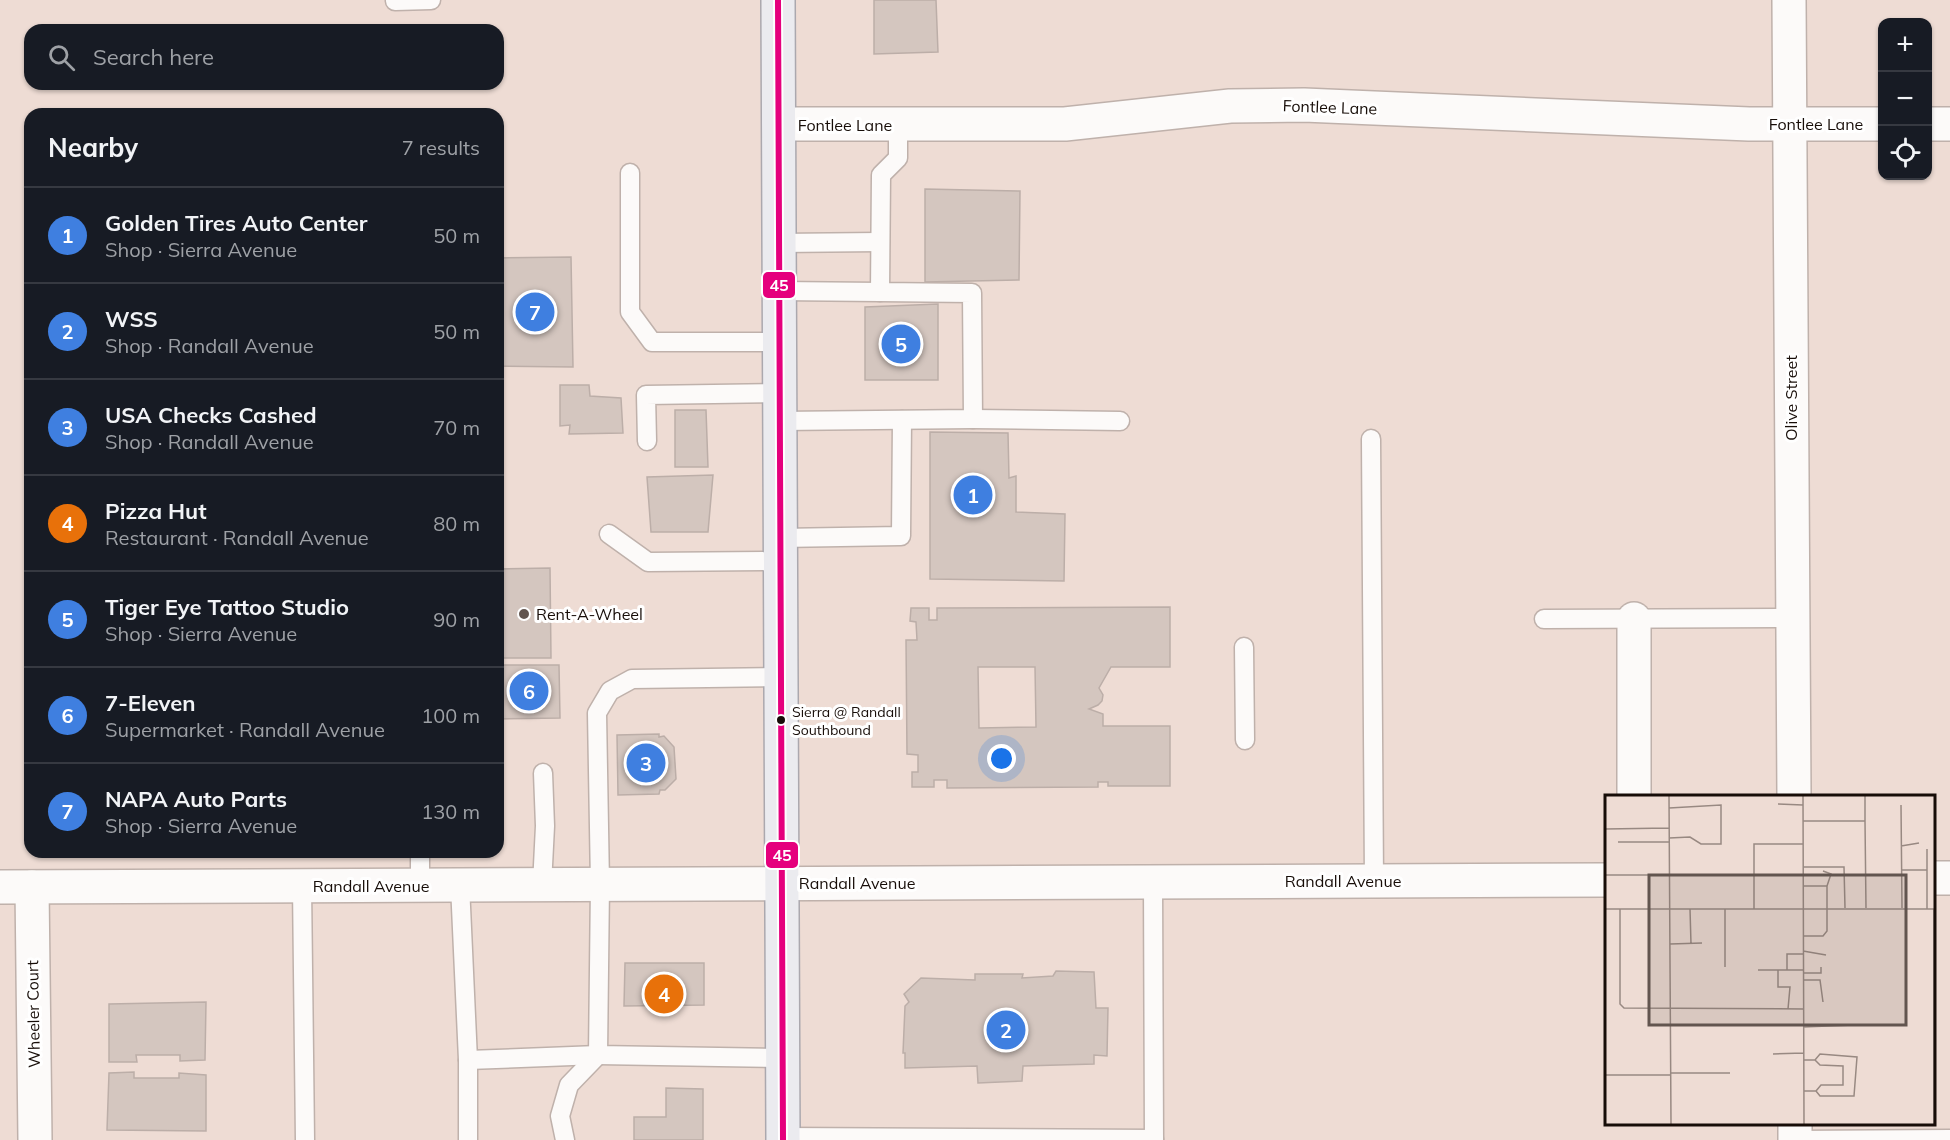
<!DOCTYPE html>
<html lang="en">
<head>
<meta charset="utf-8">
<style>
  body { margin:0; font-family:Mulish,sans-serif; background:#20242c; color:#f1f3f6 }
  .controls { position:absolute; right:18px; top:18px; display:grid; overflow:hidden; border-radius:12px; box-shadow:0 2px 4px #0004 }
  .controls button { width:54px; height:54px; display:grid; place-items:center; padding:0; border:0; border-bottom:2px solid #363941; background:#171b24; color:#f1f3f6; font:30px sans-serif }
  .you { position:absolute; left:1002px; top:759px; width:21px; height:21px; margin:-15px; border:4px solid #fff; border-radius:50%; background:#1a73e8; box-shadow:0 0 0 9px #1a73e833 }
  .badge { display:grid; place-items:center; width:39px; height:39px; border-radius:50%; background:#0f766e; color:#fff; font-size:20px; font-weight:700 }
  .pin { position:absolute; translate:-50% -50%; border:3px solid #fff; box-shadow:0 2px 6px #0006 }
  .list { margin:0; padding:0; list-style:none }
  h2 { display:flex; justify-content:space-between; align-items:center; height:78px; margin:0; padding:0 24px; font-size:26px }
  h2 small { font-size:20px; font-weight:400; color:#9ea1a6 }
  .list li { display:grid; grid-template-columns:39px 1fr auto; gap:18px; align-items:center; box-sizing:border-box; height:96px; padding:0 24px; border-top:2px solid #363941 }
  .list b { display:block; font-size:22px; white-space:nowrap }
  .list p { margin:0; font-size:20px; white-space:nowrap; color:#9ea1a6 }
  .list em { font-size:20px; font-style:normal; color:#9ea1a6 }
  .icon { flex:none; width:33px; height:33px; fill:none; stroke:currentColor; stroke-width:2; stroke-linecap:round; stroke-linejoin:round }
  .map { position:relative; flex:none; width:1950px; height:1140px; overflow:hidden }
  .search { position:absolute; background:#171b24; box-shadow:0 2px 4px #0004; left:24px; top:24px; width:480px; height:66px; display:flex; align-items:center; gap:15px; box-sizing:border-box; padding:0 21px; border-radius:18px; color:#9ea1a6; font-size:22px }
  .panel { position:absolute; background:#171b24; box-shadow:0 2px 4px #0004; left:24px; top:108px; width:480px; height:750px; border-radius:18px }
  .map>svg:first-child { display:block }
  .building { fill:#d4c6bf; stroke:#bcaea8; stroke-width:1.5; fill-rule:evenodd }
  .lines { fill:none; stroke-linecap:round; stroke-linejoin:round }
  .service-casing { stroke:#bfb1ab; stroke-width:21 }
  .minor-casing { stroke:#bfb1ab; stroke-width:36 }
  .tertiary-casing { stroke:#bfb1ab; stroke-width:36 }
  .primary-casing { stroke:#aba8ae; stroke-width:36 }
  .service { stroke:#fcfaf9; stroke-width:18 }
  .minor { stroke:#fcfaf9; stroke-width:33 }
  .tertiary { stroke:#fcfaf9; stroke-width:33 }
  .primary { stroke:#ebebef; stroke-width:33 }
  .bus-1-casing { stroke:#fff; stroke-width:10 }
  .bus-1 { stroke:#e5007d; stroke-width:6 }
  .poi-dot { fill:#62554f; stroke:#fff; stroke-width:2 }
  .bus-dot { fill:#170d08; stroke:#fff; stroke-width:2 }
  .labels { text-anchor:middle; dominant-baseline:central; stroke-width:6; stroke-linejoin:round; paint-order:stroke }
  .bus-label { font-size:14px; fill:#170d08; stroke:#fff; text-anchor:start }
  .street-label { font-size:16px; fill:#170d08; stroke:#fff }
  .poi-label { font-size:16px; fill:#170d08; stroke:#fff; text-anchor:start }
  .inset-road { fill:none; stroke:#988982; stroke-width:1.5 }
  .view { fill:#62554f; fill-opacity:0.15; stroke:#62554f; stroke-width:3 }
  .inset-edge { fill:none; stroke:#170d08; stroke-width:3 }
  .line-badge { stroke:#fff; stroke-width:2 }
  .badge-label { font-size:16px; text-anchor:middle; font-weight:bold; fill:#fff }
</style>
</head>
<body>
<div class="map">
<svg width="1950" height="1140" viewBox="0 0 1950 1140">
  <rect width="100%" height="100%" fill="#eedcd4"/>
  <g class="building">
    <path d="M874,0h62l2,52 -64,2z"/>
    <path d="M925,189l95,2 -1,89 -94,2z"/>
    <path d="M571,257l2,110 -75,-1v-108z"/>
    <path d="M938,304v76h-73v-73z"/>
    <path d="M560,385h29l1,11 31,2 2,35 -54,1 1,-9 -10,1z"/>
    <path d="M675,410h31l2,57h-33z"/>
    <path d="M930,432l78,1 1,45 7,-2v36l49,2 -1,67 -134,-2z"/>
    <path d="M713,475l-5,57h-57l-4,-55z"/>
    <path d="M550,568l1,90h-53v-89z"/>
    <path d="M1170,607v60h-59l-12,21 4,7 -1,6 -4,4 -9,4 14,5v12h67v60h-62v-4h-10v5l-151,1v-8h-13v7h-22v-15h6v-17l-11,-1 -1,-114h11l-1,-18 -6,-1 1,-13h18v12h8v-12zM978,667h57l1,60 -57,1z"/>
    <path d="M498,665h61l1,53 -62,1z"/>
    <path d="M659,734v3l5,-1 10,11 2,32 -11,11h-5l-1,4 -41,1 -1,-60z"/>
    <path d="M625,963h79v42l-80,1z"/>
    <path d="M1056,971l38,1 2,36h12l-1,48 -13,-1v9l-71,2 -1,15 -44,2 -1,-17 -72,2v-15h-2l2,-47 4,-4 -5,-8 17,-16 54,2v-6h48l-1,4 31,-2z"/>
    <path d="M206,1002l-1,58 -25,1v-6h-44l1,7h-28v-58z"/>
    <path d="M134,1072v6h45v-5l27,2v56l-99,-1 2,-57z"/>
    <path d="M666,1088l37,1v51h-69v-23h32z"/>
  </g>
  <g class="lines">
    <g class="service-casing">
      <g id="service">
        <path d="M395,1l36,-1"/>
        <path d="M630,173v139l22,30h128"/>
        <path d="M779,243l101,-1"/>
        <path d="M779,291l101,1"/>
        <path d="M973,419l147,2"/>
        <path d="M780,421l193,-2 -1,-126 -92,-1 1,-117 17,-17v-33"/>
        <path d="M1371,439l3,442"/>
        <path d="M647,441l-1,-46 133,-2"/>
        <path d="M609,534l39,28 132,-1"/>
        <path d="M780,538l121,-2 1,-116"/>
        <path d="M1544,619l248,-1"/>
        <path d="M1244,647l1,93"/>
        <path d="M780,677l-148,2 -22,12 -13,22 3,171 -2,171 185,3"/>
        <path d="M420,852v34"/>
        <path d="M1153,882l1,258"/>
        <path d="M460,885l8,175v80"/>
        <path d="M542,885l3,-59 -2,-53"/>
        <path d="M302,886l3,254"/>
        <path d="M468,1060l130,-5"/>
        <path d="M783,1137l371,2"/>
        <path d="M565,1140l-5,-24 9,-31 29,-30"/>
        <path d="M1795,1140l155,-1"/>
      </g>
    </g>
    <g class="minor-casing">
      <g id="minor">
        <path d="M1789,0l5,796"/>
        <path d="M779,124h286l165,-18 74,-1 445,19h133"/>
        <path d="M1928,124h22"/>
        <path d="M1634,619v177"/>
        <path d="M32,887l3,253"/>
        <path d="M1795,1124v16"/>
      </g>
    </g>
    <g class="tertiary-casing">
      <g id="tertiary">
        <path d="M1934,878h16"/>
        <path d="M0,887l1606,-7"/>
      </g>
    </g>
    <g class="primary-casing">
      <path id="primary" d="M778,0l5,1140"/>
    </g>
    <use href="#service" class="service"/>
    <use href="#minor" class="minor"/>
    <use href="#tertiary" class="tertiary"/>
    <use href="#primary" class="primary"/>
    <g class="bus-1-casing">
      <path id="bus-1" d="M778,0l5,1140"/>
    </g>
    <use href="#bus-1" class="bus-1"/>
  </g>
  <circle class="poi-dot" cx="524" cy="614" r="6"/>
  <circle class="bus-dot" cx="781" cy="720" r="5"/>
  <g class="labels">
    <g class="bus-label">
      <text x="792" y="712">Sierra @ Randall<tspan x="792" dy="18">Southbound</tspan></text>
    </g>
    <g class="street-label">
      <text transform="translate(1330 107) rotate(2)">Fontlee Lane</text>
      <text x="1816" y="124">Fontlee Lane</text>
      <text x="845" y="125">Fontlee Lane</text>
      <text transform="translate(1791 398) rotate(-90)">Olive Street</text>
      <text x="1343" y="881">Randall Avenue</text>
      <text x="857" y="883">Randall Avenue</text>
      <text x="371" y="886">Randall Avenue</text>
      <text transform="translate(33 1014) rotate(-91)">Wheeler Court</text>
    </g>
    <g class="poi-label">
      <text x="536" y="614">Rent-A-Wheel</text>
    </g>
  </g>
  <g transform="translate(1605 795)">
    <rect width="330" height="330" fill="#eedcd4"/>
    <path class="inset-road" d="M64,1l2,328M198,1l1,328M260,1v25M173,9l25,1M296,10l1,103M64,13l52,-3v39h-20l-11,-7 -21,1M198,26h62l1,87M0,34l64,-1M13,47h51M296,51l18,-3M198,72h41l1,41M297,75h25M218,76l8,3 -4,12M0,80h64M149,80h49M198,91h24v45l-4,5h-20M0,114h330M15,114v95l4,4 179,1M85,114l1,35M120,114v58M149,114v-65h49M322,114v-60M329,114v215M65,149l32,-1M198,156l23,4M153,175h20M182,175v-16h16M198,178h18v-6M198,185h17l3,22M183,214l2,-22h-12v-17h25M198,232l51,-2M168,259l31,-1M199,265h11l5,-6 37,3 -3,39h-34l-4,-5h-12M210,265l5,5 23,1v19h-22l-5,6M65,278h60M0,280h65"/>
    <path class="view" d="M44,80h257v150h-257z"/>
    <rect width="330" height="330" class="inset-edge"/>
  </g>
  <g class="line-badge">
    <rect x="762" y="271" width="34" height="28" rx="6" fill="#e5007d"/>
    <rect x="765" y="841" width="34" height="28" rx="6" fill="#e5007d"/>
  </g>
  <g class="badge-label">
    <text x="779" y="291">45</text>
    <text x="782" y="861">45</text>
  </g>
</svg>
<div class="controls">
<button>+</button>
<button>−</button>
<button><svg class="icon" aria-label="locate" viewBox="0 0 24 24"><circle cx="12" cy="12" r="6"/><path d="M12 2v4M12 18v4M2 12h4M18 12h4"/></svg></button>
</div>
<div class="you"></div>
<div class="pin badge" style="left:973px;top:495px;background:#3f7fe0">1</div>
<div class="pin badge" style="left:1006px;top:1030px;background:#3f7fe0">2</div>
<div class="pin badge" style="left:646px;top:763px;background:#3f7fe0">3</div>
<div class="pin badge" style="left:664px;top:994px;background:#e8710a">4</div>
<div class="pin badge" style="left:901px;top:344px;background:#3f7fe0">5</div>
<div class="pin badge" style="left:529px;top:691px;background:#3f7fe0">6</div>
<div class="pin badge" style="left:535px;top:312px;background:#3f7fe0">7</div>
<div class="search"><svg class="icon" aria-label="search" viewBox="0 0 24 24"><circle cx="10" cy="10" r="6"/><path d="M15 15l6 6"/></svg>Search here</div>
<section class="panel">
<h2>Nearby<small>7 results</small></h2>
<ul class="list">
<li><span class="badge" style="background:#3f7fe0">1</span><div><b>Golden Tires Auto Center</b><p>Shop · Sierra Avenue</p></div><em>50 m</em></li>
<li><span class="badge" style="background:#3f7fe0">2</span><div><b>WSS</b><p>Shop · Randall Avenue</p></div><em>50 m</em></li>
<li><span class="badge" style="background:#3f7fe0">3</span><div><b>USA Checks Cashed</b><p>Shop · Randall Avenue</p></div><em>70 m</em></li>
<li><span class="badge" style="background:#e8710a">4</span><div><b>Pizza Hut</b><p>Restaurant · Randall Avenue</p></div><em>80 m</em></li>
<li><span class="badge" style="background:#3f7fe0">5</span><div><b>Tiger Eye Tattoo Studio</b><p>Shop · Sierra Avenue</p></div><em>90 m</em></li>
<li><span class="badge" style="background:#3f7fe0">6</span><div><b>7-Eleven</b><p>Supermarket · Randall Avenue</p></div><em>100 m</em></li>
<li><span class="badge" style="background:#3f7fe0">7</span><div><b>NAPA Auto Parts</b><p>Shop · Sierra Avenue</p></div><em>130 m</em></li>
</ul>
</section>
</div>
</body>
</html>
